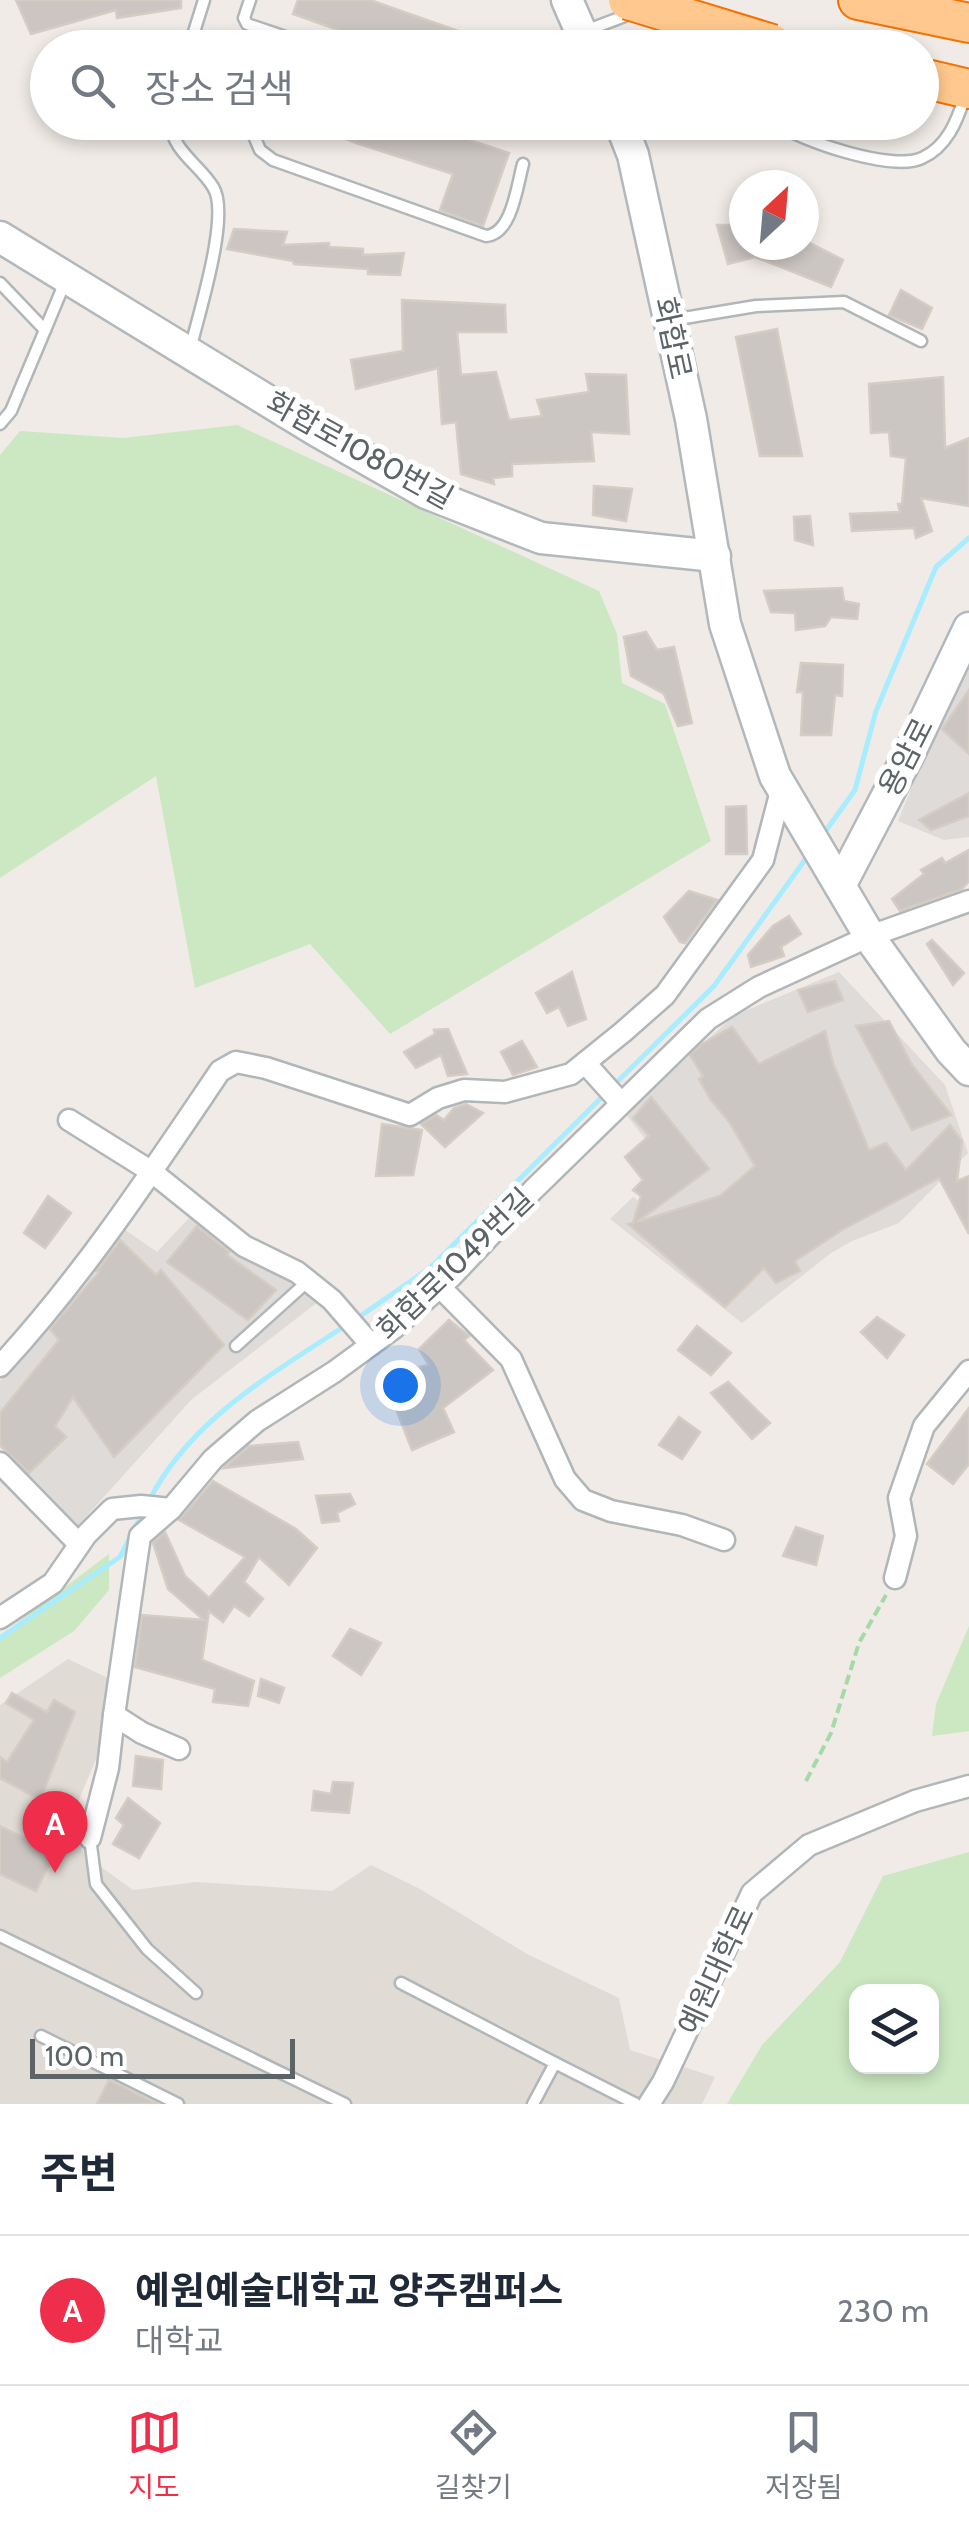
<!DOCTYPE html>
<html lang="ko">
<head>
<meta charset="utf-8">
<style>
  body { margin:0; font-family:Cabin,"Noto Sans KR",sans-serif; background:#f2f2f3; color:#1f2937 }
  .controls { position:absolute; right:30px; bottom:30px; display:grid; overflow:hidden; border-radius:20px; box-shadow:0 5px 15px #0003 }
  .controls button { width:90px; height:90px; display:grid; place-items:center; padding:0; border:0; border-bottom:2px solid #e0e1e3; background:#fff; color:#1f2937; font:50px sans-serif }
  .compass { position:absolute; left:729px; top:170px; width:90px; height:90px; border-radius:50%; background:#fff; box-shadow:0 5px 15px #0003; rotate:26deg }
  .scale { position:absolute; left:30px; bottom:25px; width:265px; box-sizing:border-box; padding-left:10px; border:5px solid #5d6467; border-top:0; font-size:28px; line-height:35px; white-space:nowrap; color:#5d6467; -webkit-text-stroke:8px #fff; paint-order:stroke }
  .you { position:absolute; left:400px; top:1385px; width:35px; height:35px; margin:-25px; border:8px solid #fff; border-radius:50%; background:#1a73e8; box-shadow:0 0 0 15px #1a73e833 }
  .badge { display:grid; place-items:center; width:65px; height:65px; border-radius:50%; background:#ee2e4b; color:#fff; font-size:32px; font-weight:700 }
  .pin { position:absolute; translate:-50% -82px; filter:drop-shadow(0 2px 5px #0008) }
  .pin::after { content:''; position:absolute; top:52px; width:35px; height:30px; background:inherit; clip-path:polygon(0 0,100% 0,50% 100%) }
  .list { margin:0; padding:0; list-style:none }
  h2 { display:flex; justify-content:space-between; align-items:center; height:130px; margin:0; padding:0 40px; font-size:42px }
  h2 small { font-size:32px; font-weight:400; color:#747a83 }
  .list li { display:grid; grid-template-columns:65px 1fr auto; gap:30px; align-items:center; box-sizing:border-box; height:150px; padding:0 40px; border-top:2px solid #e0e1e3 }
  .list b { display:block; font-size:38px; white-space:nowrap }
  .list p { margin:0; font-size:32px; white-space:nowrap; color:#747a83 }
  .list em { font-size:32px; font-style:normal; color:#747a83 }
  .icon { flex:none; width:55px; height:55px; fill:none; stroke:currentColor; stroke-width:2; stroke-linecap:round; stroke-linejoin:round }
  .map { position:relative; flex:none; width:969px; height:2104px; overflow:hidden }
  .search { position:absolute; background:#fff; box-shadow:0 5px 15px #0003; left:30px; right:30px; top:30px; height:110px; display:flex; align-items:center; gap:25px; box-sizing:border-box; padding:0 35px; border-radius:55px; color:#747a83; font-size:38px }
  .sheet { height:280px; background:#fff }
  nav { display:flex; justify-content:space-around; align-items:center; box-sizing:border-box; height:140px; border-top:2px solid #e0e1e3; background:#fff; font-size:28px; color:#747a83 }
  nav a { display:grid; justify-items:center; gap:5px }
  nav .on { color:#ee2e4b }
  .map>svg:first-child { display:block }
  .industrial { fill:#dfdbd8 }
  .education { fill:#e0dbd4 }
  .green { fill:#cbe8c2; fill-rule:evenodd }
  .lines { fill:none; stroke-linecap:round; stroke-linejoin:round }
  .stream { stroke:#a7edff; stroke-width:5 }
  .building { fill:#cbc6c2; stroke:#d5ccc4; stroke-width:2.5 }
  .lane-casing { stroke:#b1b6b9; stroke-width:15 }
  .street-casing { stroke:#b1b6b9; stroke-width:25 }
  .secondary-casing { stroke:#b2b8bb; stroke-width:35 }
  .highway-casing { stroke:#f67100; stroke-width:42 }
  .path { stroke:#a5daa6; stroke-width:4; stroke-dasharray:10 5; stroke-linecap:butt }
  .lane { stroke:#fff; stroke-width:10 }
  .street { stroke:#fff; stroke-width:20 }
  .secondary { stroke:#fff; stroke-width:30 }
  .highway { stroke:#ffc88e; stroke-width:38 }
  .highway-bridge-casing { stroke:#f67100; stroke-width:42; stroke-linecap:butt }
  .highway-bridge { stroke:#ffc88e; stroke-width:38 }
  .labels { text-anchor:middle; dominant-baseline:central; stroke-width:10; stroke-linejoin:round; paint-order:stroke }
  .street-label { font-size:30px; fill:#5d6467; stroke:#fff }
</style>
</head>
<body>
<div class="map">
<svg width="969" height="2104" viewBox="0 0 969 2104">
  <rect width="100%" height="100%" fill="#f0ebe6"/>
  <g class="industrial">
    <path d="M969,665v172l-25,3 -46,-19 50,-124z"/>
    <path d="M839,972l106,113 23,68 -69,70 -47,18 -21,12 -89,70 -132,-104 23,-22 20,14 30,-23 -58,-75 110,-98z"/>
    <path d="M190,1217l133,81 -132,102 -115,128 -76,-80v-67l124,-152 33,23z"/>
  </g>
  <path class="education" d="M68,1659l40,19 -5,65 -35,82 18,31 47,34 64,-8 135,9 39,-26 49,24 107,65 92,44 11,52 85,27 -13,27h-702v-399z"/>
  <g class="green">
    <path d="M237,425l362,166 18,43 5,49 43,21 46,137 -321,193 -80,-90 -115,44 -39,-212 -156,102v-423l20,-24 103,7z"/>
    <path d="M109,1554v36l-35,41 -74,47v-42z"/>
    <path d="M969,1626v105l-37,5 4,-32z"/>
    <path d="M969,1852v252h-242l35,-59 78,-83 43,-86zM856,1992h76v74h-76z"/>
  </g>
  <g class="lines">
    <g class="stream">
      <path d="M822,836l33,-46 21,-79 60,-144 33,-29"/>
      <path d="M614,1085l100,-99 96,-133"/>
      <path d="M356,1319l74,-51 177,-176"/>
      <path d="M149,1501c41,-82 124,-127 197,-176"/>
      <path d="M0,1638l120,-81 24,-47"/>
    </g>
  </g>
  <g class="building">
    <path d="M16,0h165v8l-64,10 -1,-8 -85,24z"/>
    <path d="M298,0h72l97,34 -4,14h-74l-96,-34z"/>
    <path d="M305,122h110l94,31 -26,73 -43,-16 13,-36 -97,-31z"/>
    <path d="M717,225h24l3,20h60v-5l39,20 -12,27 -76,-30 -27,7z"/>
    <path d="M234,229l53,3 -4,13 46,-2v4l34,2v6l41,-2 -4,22 -32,-1v-5l-74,-5 -1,-3 -66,-12z"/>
    <path d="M901,290l31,18 -10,21 -33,-14z"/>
    <path d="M402,300l103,5 1,27h-49l4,43 35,-3 13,48 33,-4 -5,-16 52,-8 -3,-18 40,1 3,59 -38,-2 3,29 -82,3v12l-19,2 1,6 -33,-10 -5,-52 -14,2 -4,-56 -82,21 -5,-29 52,-9z"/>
    <path d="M777,329l25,127h-42l-24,-119z"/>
    <path d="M943,377l2,71 24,-10v68l-48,-8 11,33 -16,7 -2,-10 -62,3 -2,-17 50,-2 -2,-8h4l4,-46 -15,-2 -2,-24 -18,1 -2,-49z"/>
    <path d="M594,486l38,3 -6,32 -33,-6z"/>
    <path d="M810,516l3,29 -18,-5 -1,-23z"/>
    <path d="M842,588l2,13 15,3 -2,15 -26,-2 -6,9 -29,4 -1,-17 -24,-1 -7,-21z"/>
    <path d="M646,632l11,18 17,-3 18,76 -14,3 -14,-32 -33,-18 -7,-39z"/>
    <path d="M801,663l42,2 -1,31 -7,-1 -4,40h-30l2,-43h-6z"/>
    <path d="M969,690v64l-27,-25z"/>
    <path d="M969,793v23l-38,14 -12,-10z"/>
    <path d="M746,806l1,48h-21v-47z"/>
    <path d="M969,850v31l-7,8 -62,22 -8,-12 32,-25 -3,-4 21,-12 3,5z"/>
    <path d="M689,891l28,9 -32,43 -5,-1 -16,-25z"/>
    <path d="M789,916l12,18 -20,13 3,9 -33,11 -3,-12 25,-29z"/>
    <path d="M932,940l32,33 -11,12 -26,-41z"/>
    <path d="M572,972l14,47 -18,7 -9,-19 -12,6 -11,-20z"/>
    <path d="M835,981l8,19 -35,12 -10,-22z"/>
    <path d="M889,1021l23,44 39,50 -39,15 -56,-104z"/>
    <path d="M732,1027l27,37 66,-33 8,32 36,87 17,-7 20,27 44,-45 12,16 -5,40 12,-5v58l-30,-56 -97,52 -47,31 5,10 -24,12 -12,-15 -39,39 -97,-83 5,-1 8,-27 -8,-6 10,-10 -18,-23 24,-21 -16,-18 18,-21 58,72 -72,53 83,-26 35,-30 -25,-43 -19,-23 -12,-21 4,-3 -13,-21 12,-11z"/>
    <path d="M448,1029l19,45 -19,2 -7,-21 -25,13 -12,-16 31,-18 -1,-4z"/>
    <path d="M522,1041l15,26 -24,8 -12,-23z"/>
    <path d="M466,1104l17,9 -38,34 -24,-23 15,-9 8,5 10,-12z"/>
    <path d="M382,1124l40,6 -9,45 -37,1z"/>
    <path d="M48,1196l23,17 -26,35 -21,-15z"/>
    <path d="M197,1226l32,26 -2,3 49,35 -28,30 -81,-58z"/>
    <path d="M120,1240l36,35 5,-5 63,75 -110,112 -41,-60 -18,29 11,11 -37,36 -29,-28v-32l59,-73 -9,-11 49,-57 -2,-1z"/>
    <path d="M877,1317l27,18 -17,23 -26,-26z"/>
    <path d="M449,1320l20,16 -5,4 29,30 -50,38 11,24 -42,18 -26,-67 8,-2 -3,-7 38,-9 -10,-16z"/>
    <path d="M697,1326l34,27 -20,22 -33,-25z"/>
    <path d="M728,1382l42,41 -18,16 -41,-46z"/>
    <path d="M969,1408v56l-16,20 -26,-20z"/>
    <path d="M679,1417l21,15 -18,27 -23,-14z"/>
    <path d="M298,1442l5,17 -79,9 25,-22z"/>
    <path d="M213,1481l83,48 21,19 -28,37 -30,-28 -15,25 19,17 -14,17 -15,-10 -11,16 -14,-11 -7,49 52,21 -6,25 -35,-4 2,-13 -80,-22 7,-52 62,5 -36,-31 -15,-46 12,-11 20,44 24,22 36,-41 -66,-37z"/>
    <path d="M350,1494l5,10 -18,9 2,8 -17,2 -6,-27z"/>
    <path d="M796,1527l27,9 -7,29 -33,-9z"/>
    <path d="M350,1629l31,14 -20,32 -28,-19z"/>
    <path d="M261,1679l23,9 -5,15 -21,-7z"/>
    <path d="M12,1693l35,19 7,-12 21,12 -35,88 -40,-22v-21l7,5 27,-42 -28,-17z"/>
    <path d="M136,1756l27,4 -2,29 -28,-3z"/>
    <path d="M333,1782l20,1 -4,30 -37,-3 2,-19 17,3z"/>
    <path d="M128,1798l32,25 -21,35 -26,-14 11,-19 -8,-7z"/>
    <path d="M0,1826l37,18 5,-11 18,9 -24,49 -36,-17z"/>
    <path d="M109,2080l49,24h-61z"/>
  </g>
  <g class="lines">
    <g class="lane-casing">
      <g id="lane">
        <path d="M250,0l-6,18 3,6 71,24"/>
        <path d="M585,31l45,-17"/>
        <path d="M189,48l15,-48"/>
        <path d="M170,122c3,30 29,42 43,65 18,27 -15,129 -23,163"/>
        <path d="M248,122l12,28 13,10 213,76c26,-2 31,-50 37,-72"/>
        <path d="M775,122c24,19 119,50 147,36 25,-11 35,-37 43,-62"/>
        <path d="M0,283l45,47 20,-48"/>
        <path d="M672,320l84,-14 88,-4 77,39"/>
        <path d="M0,424l11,-13 34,-81"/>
        <path d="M236,1346l71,-64"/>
        <path d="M90,1838l6,46 51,65 49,44"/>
        <path d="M0,1936l345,168"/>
        <path d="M401,1983l154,80"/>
        <path d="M41,2036l137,68"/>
        <path d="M533,2104l22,-41 81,41"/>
      </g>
    </g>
    <g class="street-casing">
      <g id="street">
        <path d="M585,1063l36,40"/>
        <path d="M69,1120l83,52 92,74 53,26 35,28 39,45"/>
        <path d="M440,1287l71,72 54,120 18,21 28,11 71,14 42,15"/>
        <path d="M0,1366c84,-91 151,-193 220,-295l16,-9 30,6 144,47 28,-17 26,-8 41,2 66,-18 52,-42 42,-37 98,-135 19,-73"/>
        <path d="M0,1463l79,81"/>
        <path d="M171,1509l-31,27 -26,179 28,18 37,16"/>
        <path d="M895,1578l11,-42 -7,-38 25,-72 45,-55"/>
        <path d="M0,1618l53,-35 33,-48 26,-26 29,-3 30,3 42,-50 44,-38 77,-49 60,-44 58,-52 81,-86 175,-171 51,-32 111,-51 99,-35"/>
        <path d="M90,1838l18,-70 6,-53"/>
        <path d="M649,2104l14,-22 89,-189 57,-48 106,-44 54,-15"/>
      </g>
    </g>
    <g class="secondary-casing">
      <g id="secondary">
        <path d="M567,0l21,48"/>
        <path d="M620,122l13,33 58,264 34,205 50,152 100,169 76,106 18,19"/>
        <path d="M0,237l317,194 109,62 115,45 174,18"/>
        <path d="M841,884l68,-130 60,-126"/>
      </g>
    </g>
    <g class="highway-casing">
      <g id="highway">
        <path d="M858,0l111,23"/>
        <path d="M922,78l47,11"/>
      </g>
    </g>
    <path class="path" d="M806,1781l25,-48 28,-90 27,-48"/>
    <use href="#lane" class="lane"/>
    <use href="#street" class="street"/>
    <use href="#secondary" class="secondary"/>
    <use href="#highway" class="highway"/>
    <g class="highway-bridge-casing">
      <path id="highway-bridge" d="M628,0l144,44"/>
    </g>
    <use href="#highway-bridge" class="highway-bridge"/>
  </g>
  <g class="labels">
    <g class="street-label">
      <text transform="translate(673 338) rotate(78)">화합로</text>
      <text transform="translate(360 450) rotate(29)">화합로1080번길</text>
      <text transform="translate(906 757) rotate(-63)">용암로</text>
      <text transform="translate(455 1264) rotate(-44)">화합로1049번길</text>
      <text transform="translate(716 1970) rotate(-65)">예원대학로</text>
    </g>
  </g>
</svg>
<div class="controls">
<button><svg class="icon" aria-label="layers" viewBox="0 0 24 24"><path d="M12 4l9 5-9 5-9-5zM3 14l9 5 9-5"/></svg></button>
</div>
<svg class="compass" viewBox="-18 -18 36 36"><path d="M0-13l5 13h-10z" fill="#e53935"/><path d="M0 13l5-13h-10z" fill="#747a83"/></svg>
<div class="scale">100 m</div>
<div class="you"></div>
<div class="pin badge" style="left:55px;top:1873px">A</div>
<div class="search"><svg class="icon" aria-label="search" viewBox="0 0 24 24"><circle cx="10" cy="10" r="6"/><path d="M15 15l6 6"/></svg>장소 검색</div>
</div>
<section class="sheet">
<h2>주변<small></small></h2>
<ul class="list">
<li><span class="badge">A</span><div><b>예원예술대학교 양주캠퍼스</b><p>대학교</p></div><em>230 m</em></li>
</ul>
</section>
<nav>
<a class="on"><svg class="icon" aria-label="map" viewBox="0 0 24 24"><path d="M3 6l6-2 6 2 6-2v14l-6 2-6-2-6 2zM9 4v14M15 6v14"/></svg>지도</a>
<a><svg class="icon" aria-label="directions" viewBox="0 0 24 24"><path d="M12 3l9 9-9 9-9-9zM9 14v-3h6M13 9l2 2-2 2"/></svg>길찾기</a>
<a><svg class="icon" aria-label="saved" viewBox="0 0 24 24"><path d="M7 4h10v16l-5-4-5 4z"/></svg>저장됨</a>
</nav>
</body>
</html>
